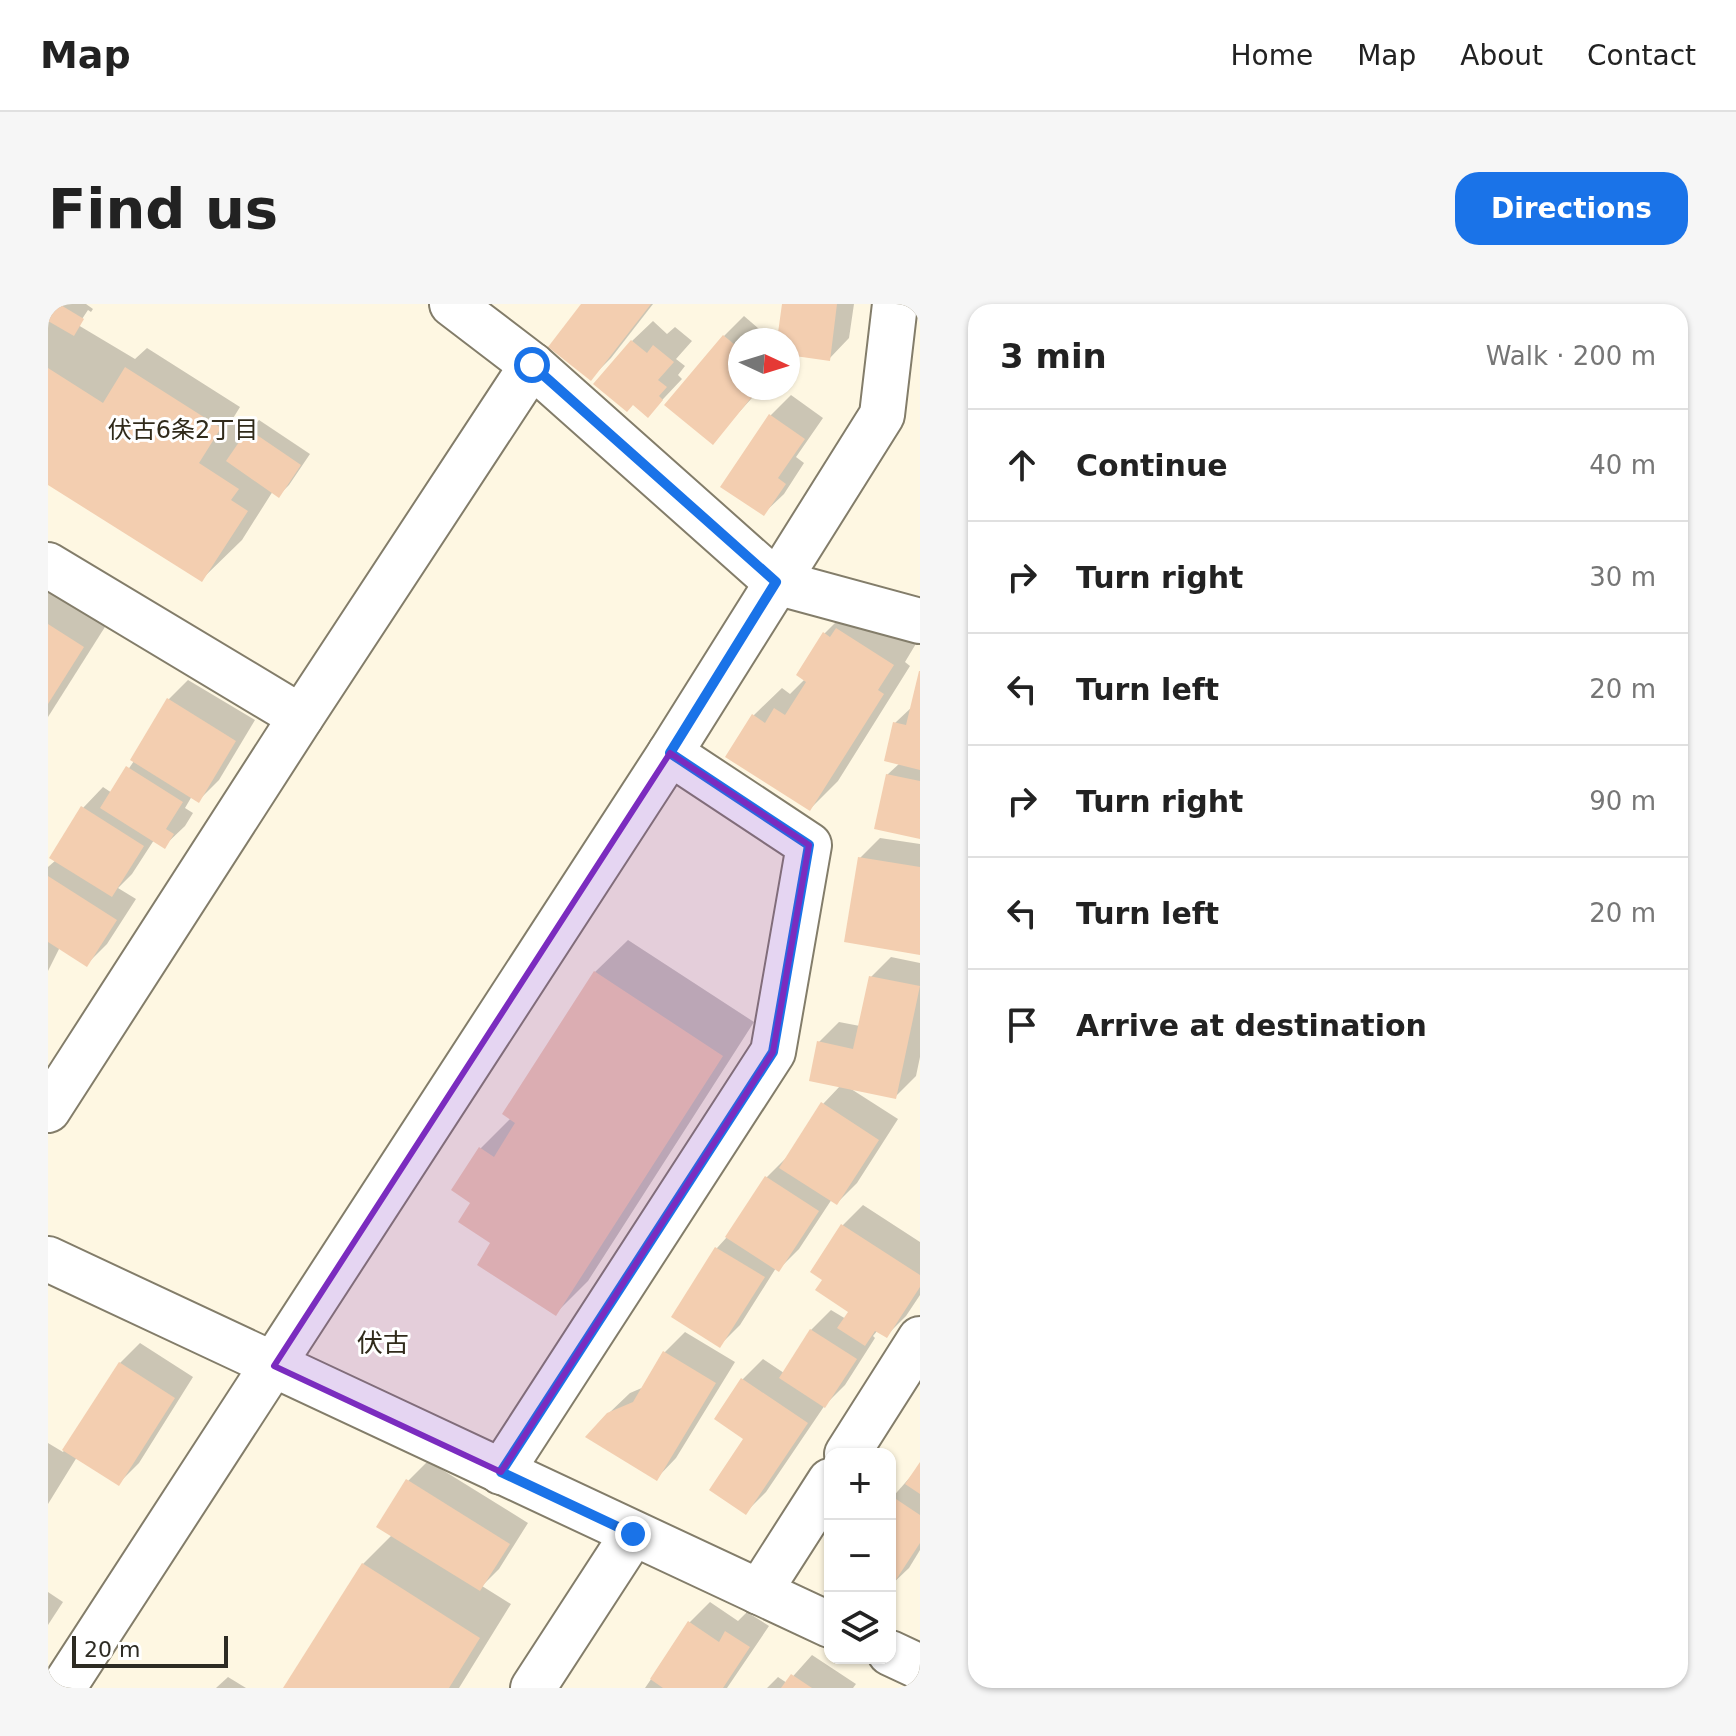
<!DOCTYPE html>
<html lang="en">
<head>
<meta charset="utf-8">
<style>
  body { margin:0; font-family:"DejaVu Sans","Noto Sans JP",sans-serif; background:#f6f6f6; color:#222 }
  .controls { position:absolute; right:24px; bottom:24px; display:grid; overflow:hidden; border-radius:16px; box-shadow:0 2px 6px #0004 }
  .controls button { width:72px; height:72px; display:grid; place-items:center; padding:0; border:0; border-bottom:2px solid #e0e0e0; background:#fff; color:#222; font:40px sans-serif }
  .compass { position:absolute; left:680px; top:24px; width:72px; height:72px; border-radius:50%; background:#fff; box-shadow:0 2px 6px #0004; rotate:94deg }
  .scale { position:absolute; left:24px; bottom:20px; width:156px; box-sizing:border-box; padding-left:8px; border:4px solid #2d2b23; border-top:0; font-size:22px; line-height:28px; white-space:nowrap; color:#2d2b23; -webkit-text-stroke:6px #fff; paint-order:stroke }
  .stop { position:absolute; width:24px; height:24px; margin:-18px; border:6px solid #1a73e8; border-radius:50%; background:#fff }
  .stop.end { background:#1a73e8; border-color:#fff; box-shadow:0 2px 8px #0008 }
  .list { margin:0; padding:0; list-style:none }
  h2 { display:flex; justify-content:space-between; align-items:center; height:104px; margin:0; padding:0 32px; font-size:34px }
  h2 small { font-size:26px; font-weight:400; color:#767676 }
  .list li { display:grid; grid-template-columns:52px 1fr auto; gap:24px; align-items:center; box-sizing:border-box; height:112px; padding:0 32px; border-top:2px solid #e0e0e0 }
  .list b { display:block; font-size:30px; white-space:nowrap }
  .list em { font-size:26px; font-style:normal; color:#767676 }
  .icon { flex:none; width:44px; height:44px; fill:none; stroke:currentColor; stroke-width:2; stroke-linecap:round; stroke-linejoin:round }
  .map { position:relative; flex:none; width:872px; height:1384px; overflow:hidden; border-radius:24px }
  header { display:flex; align-items:center; gap:48px; box-sizing:border-box; height:112px; padding:0 40px; background:#fff; border-bottom:2px solid #e0e0e0 }
  header strong { font-size:38px }
  nav { display:flex; gap:44px; margin-inline-start:auto; font-size:28px }
  .intro { display:flex; align-items:center; justify-content:space-between; box-sizing:border-box; height:192px; padding:0 48px }
  h1 { margin:0; font-size:56px }
  .button { padding:20px 36px; border-radius:24px; background:#1a73e8; color:#fff; font-size:28px; font-weight:700 }
  main { display:flex; gap:48px; padding:0 48px }
  aside { flex:1; background:#fff; border-radius:24px; box-shadow:0 2px 6px #0004 }
  .map>svg:first-child { display:block }
  .shadow { fill:#0003 }
  .building { fill:#f3ceb0 }
  .lines { fill:none; stroke-linecap:round; stroke-linejoin:round }
  .street-casing { stroke:#837d6a; stroke-width:48 }
  .street { stroke:#fff; stroke-width:44 }
  .route { stroke:#1a73e8; stroke-width:10 }
  .marked { fill:#7b2cbf; fill-opacity:0.2; stroke:#7b2cbf; stroke-width:6; stroke-linejoin:round }
  .labels { text-anchor:middle; dominant-baseline:central; stroke-width:6; stroke-linejoin:round; paint-order:stroke }
  .neighbourhood-label { font-size:24px; fill:#312b1b; stroke:#fff }
  .quarter-label { font-size:26px; fill:#312b1b; stroke:#fff }
</style>
</head>
<body>
<header>
<strong>Map</strong>
<nav><a>Home</a><a>Map</a><a>About</a><a>Contact</a></nav>
</header>
<div class="intro"><h1>Find us</h1><a class="button">Directions</a></div>
<main>
<div class="map">
<svg width="872" height="1384" viewBox="0 0 872 1384">
  <rect width="100%" height="100%" fill="#fef7e2"/>
  <g class="shadow">
    <path d="M0,0h38l7,5 -2,3 -3,-2 -10,15 57,34 12,-11 93,59 -8,13 17,11 10,-11 51,34 -21,31 -10,10 -6,-4 -31,49 -40,39 -154,-97z"/>
    <path d="M536,0h69l-42,54 -20,20z"/>
    <path d="M736,0h70l-5,34 -20,21 -41,-4v-15h-9z"/>
    <path d="M696,12l28,24h-32v48h21l-49,54 12,-106z"/>
    <path d="M605,17l14,13 8,-7 17,14 -16,18 9,7 -7,9 4,4 -34,36 -16,-74z"/>
    <path d="M743,91l32,23 -27,39 8,6 -20,31 -21,20 8,-99z"/>
    <path d="M0,275l62,40 -62,98z"/>
    <path d="M804,302l68,31 -15,25 5,4 -72,115 -28,28 -82,-53 26,-41 28,-27 8,6 15,-15 -7,-4 27,-42z"/>
    <path d="M872,371v162l-33,-62 13,-12 -5,-40 18,-17z"/>
    <path d="M140,376l67,40 -36,60 -20,20 -7,-4 -7,12 8,5 -8,13 -21,20 -10,-6 -22,34 -14,14 18,11 -29,45 -20,20 -27,-17 -12,24v-104l8,-7 27,-52 20,-21 9,6 22,-32 34,-61z"/>
    <path d="M832,534l40,6v109l-60,-95z"/>
    <path d="M580,636l126,82 -166,259 -32,32 -63,-71 -13,-93 31,-31 84,-146z"/>
    <path d="M843,653l29,6v94l-4,19 -20,20 -48,-9 50,32 -41,64 -20,20 -5,-4 -33,50 -20,20 -3,-1 -36,57 -20,20 -46,-29 43,-68 10,-11 40,-60 20,-20 36,-53 18,-19 -22,-43 20,-20 21,4 11,-49z"/>
    <path d="M815,901l57,37v53l-14,21 -20,20 -8,-6 -5,6 2,2 -30,47 -20,20 -59,87 -21,21 1,-75 -30,-19 27,-40 20,-20 21,14 27,-43 20,-20 15,9 5,-8 -27,-32 19,-54z"/>
    <path d="M637,1028l50,30 -59,96 -20,21 -48,-65 22,-21 14,-6 21,-35z"/>
    <path d="M92,1039l53,34 -54,86 -20,20 -42,-26 -29,47v-61l15,9 57,-89z"/>
    <path d="M380,1157l100,62 -29,46 -17,17 29,18 -52,84h-173l77,-124 29,-29 16,-54z"/>
    <path d="M872,1162v84l-11,18 -19,18v-86z"/>
    <path d="M0,1288l15,10 -15,23z"/>
    <path d="M662,1298l28,19 9,-9 22,14 -42,62h-82l45,-66z"/>
    <path d="M764,1351l44,29 -3,4h-86l11,-11 9,6z"/>
    <path d="M180,1373l18,11h-30z"/>
  </g>
  <g class="building">
    <path d="M0,0h11l25,15 -10,17 -26,-15z"/>
    <path d="M533,0h70l-60,77 -43,-34z"/>
    <path d="M734,0h55l-7,57 -42,-6v-15h-11z"/>
    <path d="M675,31l17,14v39h19l-46,57 -49,-40z"/>
    <path d="M583,36l16,13 6,-8 21,17 -16,18 9,7 -8,9 4,4 -15,18 -15,-13 -6,7 -34,-28z"/>
    <path d="M77,63l96,61 -22,35 40,26 -8,11 17,11 -46,71 -154,-97v-117l55,35z"/>
    <path d="M721,110l36,25 -27,39 8,6 -22,32 -44,-29z"/>
    <path d="M200,125l53,36 -22,33 -53,-37z"/>
    <path d="M0,320l36,23 -36,57z"/>
    <path d="M788,324l58,37 -16,25 6,4 -74,117 -85,-54 27,-43 13,9 9,-15 11,7 21,-33 -10,-7 27,-43 7,5z"/>
    <path d="M871,367h1v99l-36,-9 9,-39 13,3z"/>
    <path d="M119,394l69,43 -37,62 -69,-43z"/>
    <path d="M78,462l57,36 -17,27 8,5 -9,15 -65,-41z"/>
    <path d="M838,470l34,7v58l-46,-10z"/>
    <path d="M33,502l63,40 -32,51 -63,-39z"/>
    <path d="M810,553l62,10v88l-76,-13z"/>
    <path d="M0,572l69,44 -30,47 -39,-25z"/>
    <path d="M546,667l129,85 -167,260 -79,-51 13,-22 -32,-21 12,-19 -19,-13 28,-43 15,10 21,-34 -13,-9z"/>
    <path d="M821,672l51,10 -24,113 -87,-18 8,-40 36,8z"/>
    <path d="M773,798l58,38 -42,65 -58,-37z"/>
    <path d="M717,872l54,35 -40,61 -54,-35z"/>
    <path d="M793,920l79,51v12l-33,51 -12,-7 -10,15 -28,-18 11,-16 -33,-22 7,-10 -12,-8z"/>
    <path d="M667,943l50,30 -45,71 -49,-31z"/>
    <path d="M762,1025l47,30 -32,49 -46,-30z"/>
    <path d="M615,1047l53,32 -59,98 -72,-44 22,-24 26,-11z"/>
    <path d="M71,1058l56,36 -56,88 -57,-36z"/>
    <path d="M693,1074l67,45 -62,92 -37,-25 34,-51 -29,-20z"/>
    <path d="M872,1158v32l-15,-10z"/>
    <path d="M358,1175l104,65 -30,47 -104,-64z"/>
    <path d="M842,1191l30,20v28l-30,46z"/>
    <path d="M314,1259l118,75 -31,50h-166z"/>
    <path d="M640,1317l31,21 6,-11 25,16 -27,41h-60l-13,-9z"/>
    <path d="M743,1370l21,14h-31z"/>
  </g>
  <g class="lines">
    <g class="street-casing">
      <g id="street">
        <path d="M404,0l80,61 244,217 144,39"/>
        <path d="M0,261l253,152"/>
        <path d="M0,806l253,-393 231,-352"/>
        <path d="M0,955l782,366"/>
        <path d="M799,1150l73,-115"/>
        <path d="M453,1168l272,-420 36,-207 -139,-92"/>
        <path d="M711,1288l71,-111"/>
        <path d="M842,1349l30,14"/>
        <path d="M15,1384l607,-935 212,-338 13,-111"/>
        <path d="M485,1384l100,-154"/>
      </g>
    </g>
    <use href="#street" class="street"/>
  </g>
  <g class="lines">
    <path class="route" d="M484,61l244,217 -106,171 139,92 -36,207 -272,420 132,62"/>
  </g>
  <path class="marked" d="M622,449l139,92 -36,207 -272,420 -227,-106z"/>
  <g class="labels">
    <g class="neighbourhood-label">
      <text x="135" y="126">伏古6条2丁目</text>
    </g>
    <g class="quarter-label">
      <text x="335" y="1039">伏古</text>
    </g>
  </g>
</svg>
<div class="controls">
<button>+</button>
<button>−</button>
<button><svg class="icon" aria-label="layers" viewBox="0 0 24 24"><path d="M12 4l9 5-9 5-9-5zM3 14l9 5 9-5"/></svg></button>
</div>
<svg class="compass" viewBox="-18 -18 36 36"><path d="M0-13l5 13h-10z" fill="#e53935"/><path d="M0 13l5-13h-10z" fill="#767676"/></svg>
<div class="scale">20 m</div>
<div class="stop" style="left:484px;top:61px"></div>
<div class="stop end" style="left:585px;top:1230px"></div>
</div>
<aside>
<h2>3 min<small>Walk · 200 m</small></h2>
<ul class="list">
<li><svg class="icon" aria-label="ahead" viewBox="0 0 24 24"><path d="M12 20V5M6 11l6-6 6 6"/></svg><div><b>Continue</b></div><em>40 m</em></li>
<li><svg class="icon" aria-label="right" viewBox="0 0 24 24"><path d="M7 20v-9h11M14 6l5 5-5 5"/></svg><div><b>Turn right</b></div><em>30 m</em></li>
<li><svg class="icon" aria-label="left" viewBox="0 0 24 24"><path d="M17 20v-9H6M10 6l-5 5 5 5"/></svg><div><b>Turn left</b></div><em>20 m</em></li>
<li><svg class="icon" aria-label="right" viewBox="0 0 24 24"><path d="M7 20v-9h11M14 6l5 5-5 5"/></svg><div><b>Turn right</b></div><em>90 m</em></li>
<li><svg class="icon" aria-label="left" viewBox="0 0 24 24"><path d="M17 20v-9H6M10 6l-5 5 5 5"/></svg><div><b>Turn left</b></div><em>20 m</em></li>
<li><svg class="icon" aria-label="arrive" viewBox="0 0 24 24"><path d="M6 21V4h12l-3 4 3 4H6"/></svg><div><b>Arrive at destination</b></div></li>
</ul>
</aside>
</main>
</body>
</html>
